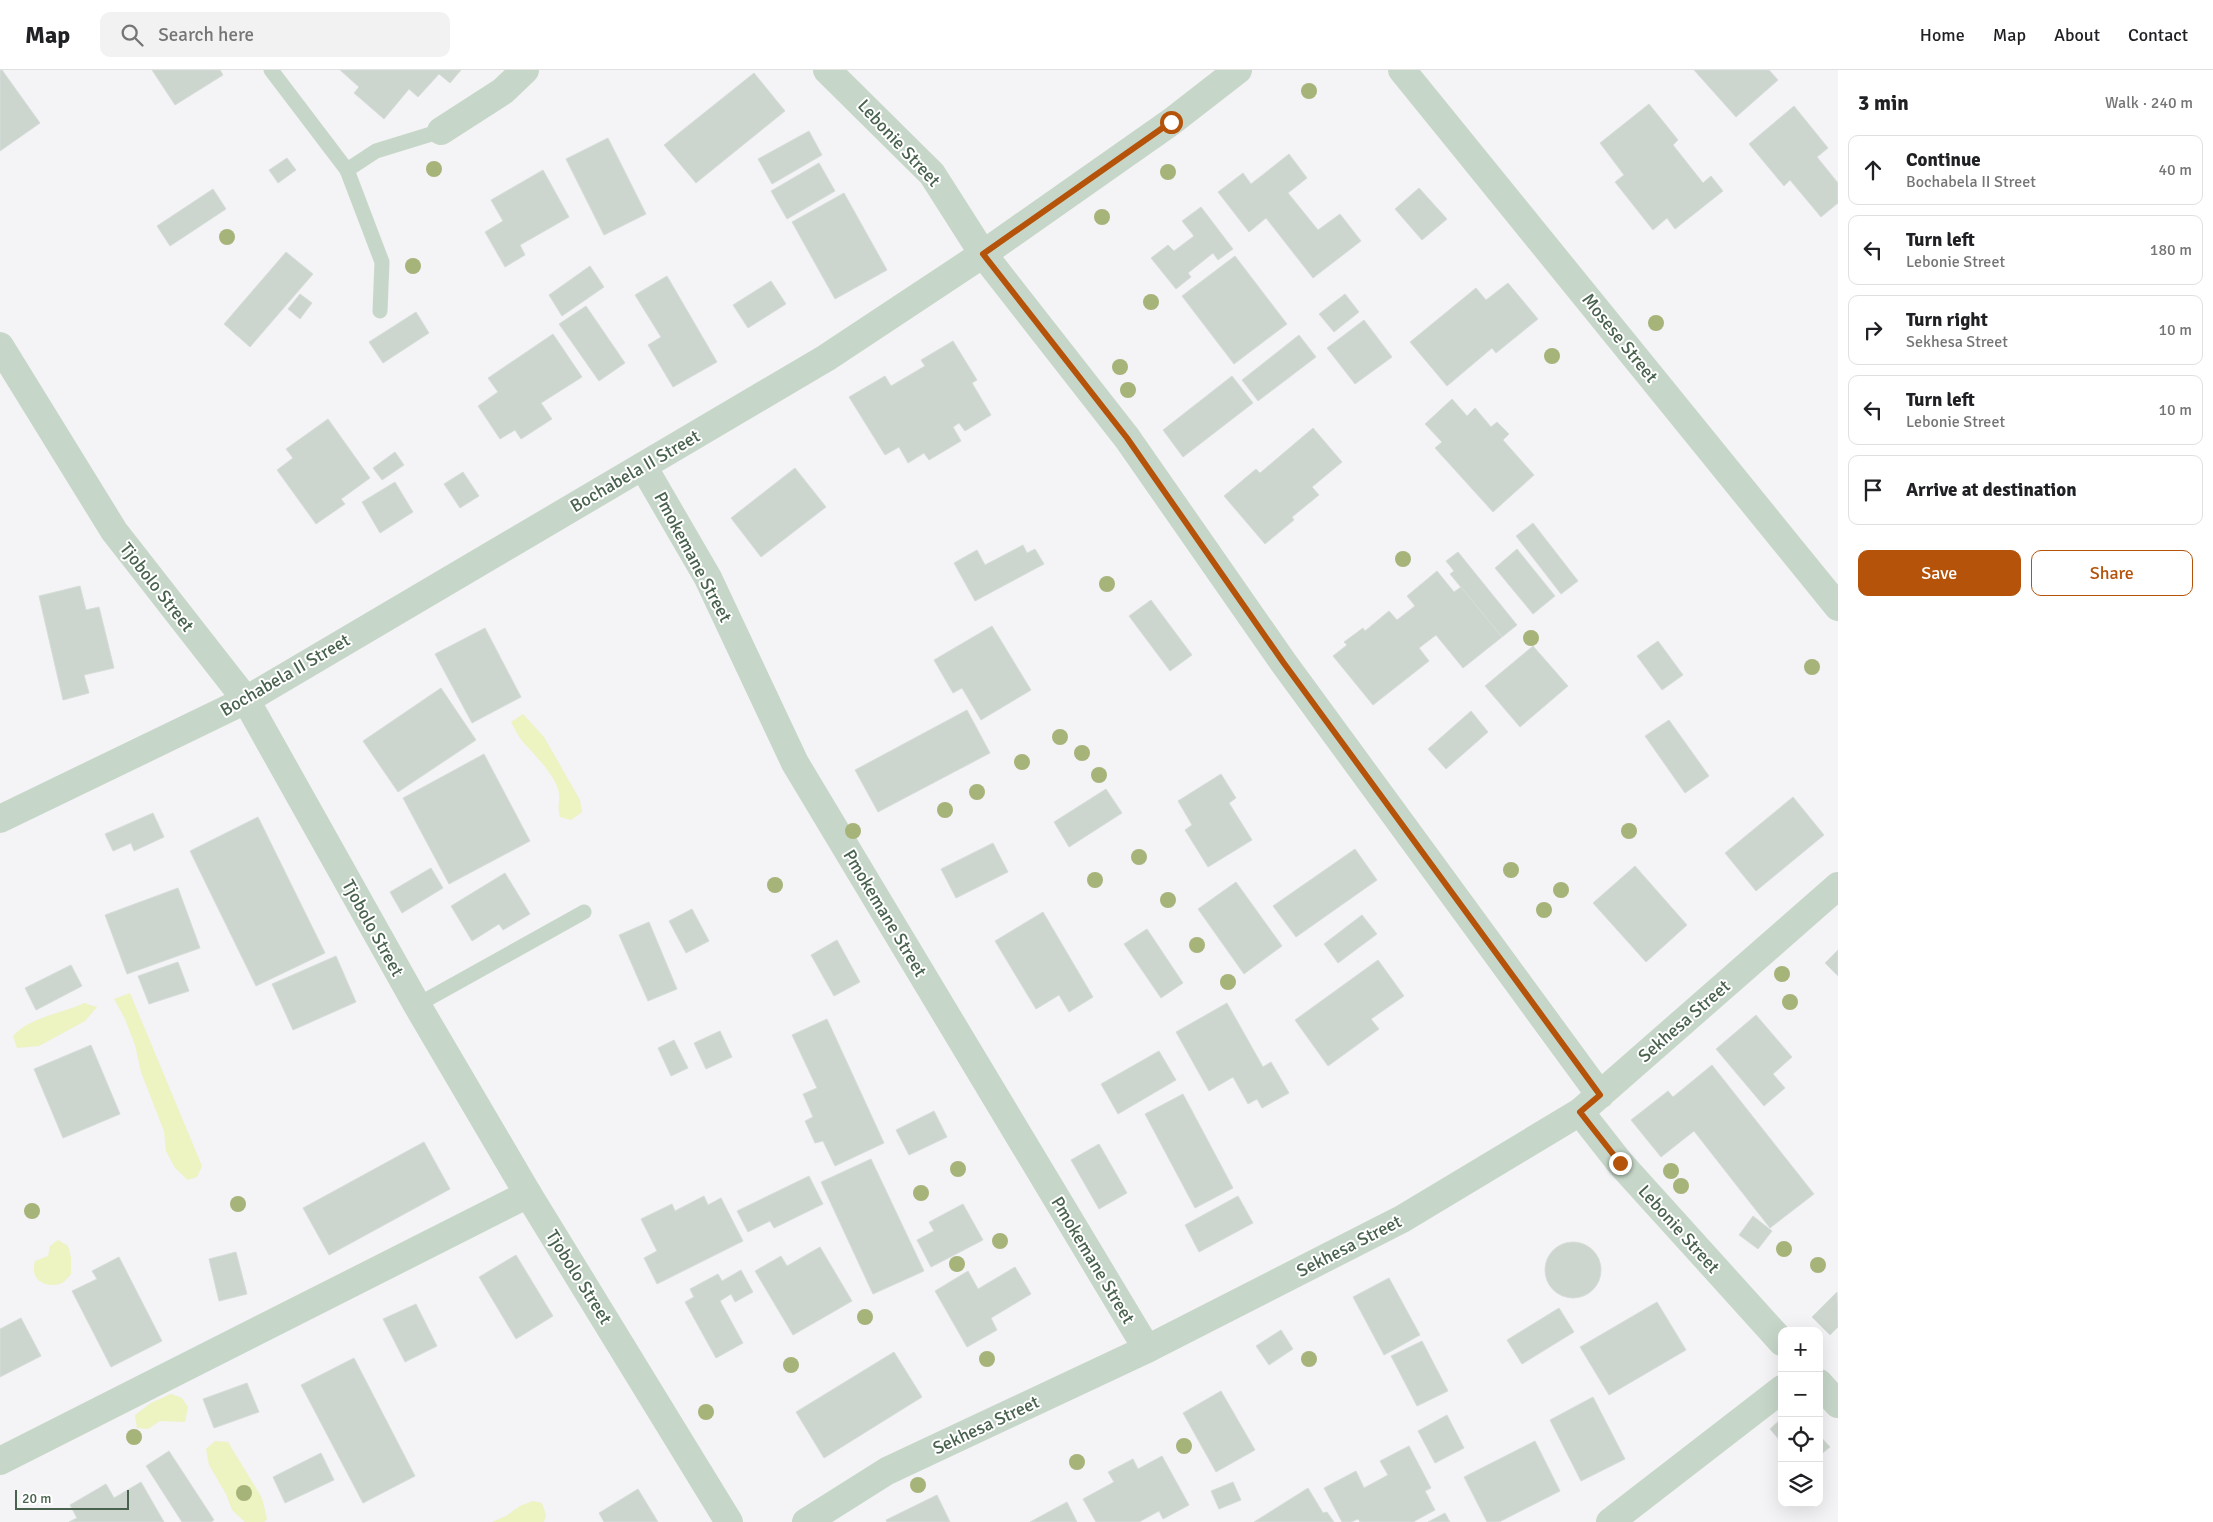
<!DOCTYPE html>
<html lang="en">
<head>
<meta charset="utf-8">
<style>
  body { margin:0; font-family:Signika,sans-serif; background:#f2f2f2; color:#202124 }
  .controls { position:absolute; right:15px; bottom:15px; display:grid; overflow:hidden; border-radius:10px; box-shadow:0 5px 20px #0002 }
  .controls button { width:45px; height:45px; display:grid; place-items:center; padding:0; border:0; border-bottom:1px solid #e0e0e0; background:#fff; color:#202124; font:25px sans-serif }
  .scale { position:absolute; left:15px; bottom:12px; width:114px; box-sizing:border-box; padding-left:5px; border:2px solid #49624e; border-top:0; font-size:14px; line-height:18px; white-space:nowrap; color:#49624e; -webkit-text-stroke:4px #fff; paint-order:stroke }
  .stop { position:absolute; width:15px; height:15px; margin:-11px; border:4px solid #b45309; border-radius:50%; background:#fff }
  .stop.end { background:#b45309; border-color:#fff; box-shadow:0 1px 5px #0008 }
  .list { margin:0; padding:0; list-style:none }
  h2 { display:flex; justify-content:space-between; align-items:center; height:65px; margin:0; padding:0 20px; font-size:21px }
  h2 small { font-size:16px; font-weight:400; color:#757577 }
  .list li { display:grid; grid-template-columns:32px 1fr auto; gap:15px; align-items:center; box-sizing:border-box; height:70px; margin:0 10px 10px; padding:0 10px; border:1px solid #e0e0e0; border-radius:10px }
  .list b { display:block; font-size:19px; white-space:nowrap }
  .list p { margin:0; font-size:16px; white-space:nowrap; color:#757577 }
  .list em { font-size:16px; font-style:normal; color:#757577 }
  .actions { display:flex; gap:10px; padding:15px 20px }
  .actions a { flex:1; padding:11px 0; border:1px solid #b45309; border-radius:10px; text-align:center; font-size:18px; color:#b45309 }
  .actions .main { background:#b45309; color:#fff }
  .icon { flex:none; width:28px; height:28px; fill:none; stroke:currentColor; stroke-width:2; stroke-linecap:round; stroke-linejoin:round }
  .map { position:relative; flex:none; width:1838px; height:1452px; overflow:hidden }
  header { display:flex; align-items:center; gap:30px; box-sizing:border-box; height:70px; padding:0 25px; background:#fff; border-bottom:1px solid #e0e0e0 }
  header strong { font-size:24px }
  nav { display:flex; gap:28px; margin-inline-start:auto; font-size:18px }
  .search { width:350px; height:45px; background:#f2f2f2; display:flex; align-items:center; gap:12px; box-sizing:border-box; padding:0 18px; border-radius:10px; color:#757577; font-size:19px }
  main { display:flex }
  aside { flex:1; background:#fff }
  .map>svg:first-child { display:block }
  .green { fill:#edf3c1 }
  .building { fill:#cdd5cf; stroke:#d6deda }
  .lines { fill:none; stroke-linecap:round; stroke-linejoin:round }
  .lane { stroke:#c6d7c9; stroke-width:15 }
  .street { stroke:#c6d7c9; stroke-width:28 }
  .tree { fill:#a6b379 }
  .route { stroke:#b45309; stroke-width:6 }
  .labels { text-anchor:middle; dominant-baseline:central; stroke-width:4; stroke-linejoin:round; paint-order:stroke }
  .street-label { font-size:18px; fill:#49624e; stroke:#fff }
</style>
</head>
<body>
<header>
<strong>Map</strong>
<div class="search"><svg class="icon" aria-label="search" viewBox="0 0 24 24"><circle cx="10" cy="10" r="6"/><path d="M15 15l6 6"/></svg>Search here</div>
<nav><a>Home</a><a>Map</a><a>About</a><a>Contact</a></nav>
</header>
<main>
<div class="map">
<svg width="1838" height="1452" viewBox="0 0 1838 1452">
  <rect width="100%" height="100%" fill="#f4f3f5"/>
  <g class="green">
    <path d="M523,644l21,23 36,63 2,12 -11,8 -11,-3c-3,-11 0,-14 -1,-23 -1,-16 -25,-40 -36,-52 -5,-6 -8,-13 -12,-20z"/>
    <path d="M130,923l72,173 -5,11 -9,3 -13,-12 -9,-17 -2,-20 -23,-59 -6,-27 -10,-26 -11,-20z"/>
    <path d="M84,933l13,4 -12,14 -46,25 -22,2 -4,-12c17,-19 48,-22 71,-33z"/>
    <path d="M58,1170l10,6 3,11v17c-2,2 -5,7 -9,9 -7,4 -22,2 -26,-6 -3,-4 -2,-12 -1,-16l13,-5 2,-10z"/>
    <path d="M171,1324l11,4 6,9 -3,15 -25,-1 -12,8 -11,-1 -2,-13 16,-12z"/>
    <path d="M215,1371l13,1 34,56 5,21 -3,3h-19l-13,-12 -6,-16 -17,-29 -3,-16z"/>
    <path d="M533,1431l9,2 4,12 -2,7h-52l14,-6 14,-10z"/>
  </g>
  <g class="building">
    <path d="M0,0h2l38,53 -40,28z"/>
    <path d="M152,0h68l3,5 -48,30z"/>
    <path d="M340,0h121l-11,13 -11,-9 -21,23 -9,-8 -25,30 -30,-26 5,-6z"/>
    <path d="M1694,0h75l9,10 -42,37z"/>
    <path d="M754,3l31,38 -89,72 -32,-38z"/>
    <path d="M1649,34l29,36 -5,5 30,38 8,-7 12,15 -48,38 -8,-11 -14,12 -38,-48 9,-7 -24,-32z"/>
    <path d="M1794,36l34,42 -11,9 21,26v20l-17,14 -31,-37 -6,6 -35,-42z"/>
    <path d="M809,61l13,24 -50,29 -14,-25z"/>
    <path d="M608,68l38,76 -42,21 -38,-76z"/>
    <path d="M1289,84l18,24 -19,15 30,37 22,-16 21,27 -48,37 -47,-60 -17,14 -31,-40 25,-19 8,11z"/>
    <path d="M287,88l9,12 -18,13 -9,-13z"/>
    <path d="M819,93l16,28 -48,28 -16,-28z"/>
    <path d="M543,100l26,47 -49,28 5,10 -20,12 -20,-35 18,-11 -12,-21z"/>
    <path d="M1419,118l28,31 -25,21 -27,-31z"/>
    <path d="M213,119l13,20 -56,37 -13,-20z"/>
    <path d="M844,123l43,77 -52,29 -43,-77z"/>
    <path d="M1201,137l32,42 -15,11 -5,-7 -25,20 3,4 -15,12 -25,-31 17,-13 6,6 20,-15 -12,-15z"/>
    <path d="M286,182l27,22 -63,73 -26,-23z"/>
    <path d="M1235,186l52,68 -53,40 -52,-68z"/>
    <path d="M590,196l14,21 -42,29 -13,-21z"/>
    <path d="M667,206l50,86 -44,25 -25,-42 13,-8 -26,-42z"/>
    <path d="M771,211l15,23 -38,24 -15,-23z"/>
    <path d="M1508,213l30,36 -42,34 -4,-5 -45,38 -37,-44 66,-54 10,12z"/>
    <path d="M300,224l12,9 -12,16 -12,-10z"/>
    <path d="M1345,224l14,18 -25,20 -15,-18z"/>
    <path d="M586,236l39,57 -26,18 -40,-57z"/>
    <path d="M416,242l13,21 -46,30 -14,-21z"/>
    <path d="M1364,250l28,37 -37,27 -28,-36z"/>
    <path d="M553,264l29,43 -41,26 11,16 -31,20 -6,-9 -15,9 -22,-33 20,-14 -10,-14z"/>
    <path d="M1299,265l17,22 -58,44 -16,-21z"/>
    <path d="M953,271l24,39 -5,3 19,32 -26,16 -6,-8 -6,4 8,14 -32,19 -5,-7 -16,10 -9,-16 -14,8 -36,-58 36,-21 6,10 34,-20 -4,-6z"/>
    <path d="M1232,306l21,27 -70,54 -20,-27z"/>
    <path d="M1452,329l15,17 8,-8 16,19 6,-5 12,12 -6,6 31,35 -41,37 -58,-64 7,-6 -17,-18z"/>
    <path d="M328,349l42,59 -29,21 4,5 -29,20 -39,-54 16,-12 -7,-9z"/>
    <path d="M1313,358l29,34 -30,25 7,8 -27,22 2,3 -29,24 -41,-48 32,-27 4,4z"/>
    <path d="M395,382l9,13 -22,15 -9,-12z"/>
    <path d="M795,398l31,39 -65,50 -30,-39z"/>
    <path d="M463,402l16,24 -19,12 -16,-24z"/>
    <path d="M395,412l18,30 -33,21 -18,-31z"/>
    <path d="M1533,453l45,58 -17,13 -45,-58z"/>
    <path d="M1023,475l4,8 8,-4 9,15 -69,37 -21,-38 23,-13 8,15z"/>
    <path d="M1517,479l38,47 -22,18 -38,-46z"/>
    <path d="M1458,482l59,73 -15,12 -52,-63 4,-3 -8,-10z"/>
    <path d="M1437,501l17,21 7,-5 41,50 -39,31 -27,-33 -17,13 10,13 -56,44 -40,-49 14,-11 -3,-3 19,-14 2,3 24,-20 8,9 18,-14 -8,-10z"/>
    <path d="M80,516l6,24 13,-3 15,61 -30,7 5,18 -26,7 -24,-104z"/>
    <path d="M1151,530l41,55 -22,16 -41,-55z"/>
    <path d="M992,556l39,64 -50,30 -19,-32 -9,5 -19,-33z"/>
    <path d="M485,558l36,69 -49,26 -37,-69z"/>
    <path d="M1658,571l25,34 -21,15 -25,-34z"/>
    <path d="M1533,576l35,40 -48,41 -35,-41z"/>
    <path d="M441,618l35,52 -78,52 -35,-51z"/>
    <path d="M967,640l23,43 -112,59 -23,-42z"/>
    <path d="M1471,641l17,21 -42,37 -18,-20z"/>
    <path d="M1669,650l40,56 -24,17 -40,-57z"/>
    <path d="M484,684l46,87 -81,43 -46,-86z"/>
    <path d="M1221,704l15,24 -7,5 23,37 -44,27 -23,-37 7,-5 -14,-24z"/>
    <path d="M1106,719l16,24 -53,34 -15,-25z"/>
    <path d="M1793,727l31,38 -68,56 -31,-38z"/>
    <path d="M153,743l11,24 -30,14 -3,-8 -18,8 -8,-17z"/>
    <path d="M258,747l67,136 -69,33 -66,-135z"/>
    <path d="M993,773l15,29 -52,26 -15,-29z"/>
    <path d="M1355,779l22,31 -81,57 -23,-31z"/>
    <path d="M1635,796l52,59 -41,37 -53,-59z"/>
    <path d="M431,798l12,20 -41,25 -12,-21z"/>
    <path d="M505,803l25,41 -27,16 -4,-6 -27,17 -21,-35z"/>
    <path d="M1236,812l46,64 -38,28 -46,-65z"/>
    <path d="M178,818l22,60 -73,26 -22,-59z"/>
    <path d="M692,839l17,32 -23,12 -17,-32z"/>
    <path d="M1043,842l50,85 -24,15 -10,-17 -23,14 -41,-68z"/>
    <path d="M1362,845l15,19 -39,29 -14,-19z"/>
    <path d="M649,852l28,67 -29,12 -29,-66z"/>
    <path d="M1147,859l36,54 -22,15 -37,-54z"/>
    <path d="M837,870l23,42 -26,14 -23,-41z"/>
    <path d="M1838,880v26l-13,-13z"/>
    <path d="M336,886l20,46 -63,28 -21,-46z"/>
    <path d="M1378,890l26,36 -33,23 8,10 -51,37 -33,-46z"/>
    <path d="M178,892l11,29 -40,13 -11,-28z"/>
    <path d="M71,895l11,21 -46,24 -11,-22z"/>
    <path d="M1227,933l36,64 8,-5 18,31 -27,15 -5,-9 -9,5 -15,-27 -24,14 -33,-59z"/>
    <path d="M1756,945l36,42 -19,17 12,14 -21,18 -48,-57z"/>
    <path d="M827,949l57,124 -49,23 -12,-25 -8,2 -10,-22 8,-4 -10,-23 14,-6 -25,-53z"/>
    <path d="M720,961l12,26 -26,12 -12,-26z"/>
    <path d="M674,970l14,28 -17,8 -13,-28z"/>
    <path d="M91,975l29,69 -57,24 -29,-69z"/>
    <path d="M1159,981l17,29 -58,34 -17,-30z"/>
    <path d="M1712,995l102,129 -44,34 -76,-97 -33,26 -30,-37 37,-29 5,6z"/>
    <path d="M1183,1024l50,94 -38,20 -50,-94z"/>
    <path d="M934,1041l13,26 -38,18 -13,-25z"/>
    <path d="M424,1072l26,47 -121,66 -26,-47z"/>
    <path d="M1099,1074l28,49 -28,16 -28,-49z"/>
    <path d="M871,1089l53,112 -51,23 -52,-112z"/>
    <path d="M809,1106l14,28 -49,24 -4,-7 -22,11 -11,-21z"/>
    <path d="M704,1126l4,9 13,-7 22,43 -86,43 -13,-26 13,-7 -16,-32 31,-15 3,7z"/>
    <path d="M1238,1126l15,27 -54,29 -14,-27z"/>
    <path d="M963,1134l20,36 -52,27 -14,-27 17,-9 -5,-9z"/>
    <path d="M1753,1146l19,15 -14,18 -19,-14z"/>
    <circle cx="1573" cy="1200" r="28"/>
    <path d="M820,1177l32,54 -59,34 -38,-64 26,-15 6,10z"/>
    <path d="M236,1182l11,42 -28,7 -10,-42z"/>
    <path d="M516,1185l37,61 -37,23 -37,-62z"/>
    <path d="M119,1187l43,84 -51,26 -39,-76 25,-12 -5,-8z"/>
    <path d="M1015,1197l16,27 -40,24 6,12 -30,17 -32,-56 33,-20 10,18z"/>
    <path d="M741,1200l12,22 -18,10 -4,-8 -11,7 23,42 -27,15 -31,-56 9,-5 -4,-8 28,-15 4,7z"/>
    <path d="M1389,1208l31,57 -36,20 -31,-58z"/>
    <path d="M1837,1222l1,35 -8,8 -18,-18z"/>
    <path d="M1657,1232l29,48 -77,45 -29,-48z"/>
    <path d="M416,1234l21,42 -32,16 -22,-43z"/>
    <path d="M1559,1238l15,24 -52,32 -15,-24z"/>
    <path d="M21,1248l20,38 -41,21v-48z"/>
    <path d="M1281,1260l12,19 -24,16 -13,-19z"/>
    <path d="M1422,1271l26,50 -31,15 -26,-50z"/>
    <path d="M894,1282l28,45 -98,61 -28,-46z"/>
    <path d="M354,1288l61,118 -52,27 -62,-118z"/>
    <path d="M247,1313l12,29 -45,16 -11,-29z"/>
    <path d="M1221,1321l34,59 -39,22 -33,-59z"/>
    <path d="M1593,1327l32,62 -44,22 -31,-61z"/>
    <path d="M1447,1345l17,33 -29,15 -17,-32z"/>
    <path d="M1782,1348v25l-12,-14z"/>
    <path d="M1819,1365l11,12 -11,9z"/>
    <path d="M1535,1371l25,50 -61,31h-12l-23,-45z"/>
    <path d="M1409,1376l22,42 -6,3 10,19 -22,12h-53l-2,-3 -7,3h-9l-18,-34 32,-17 8,17 24,-13 -8,-14z"/>
    <path d="M169,1381l45,69 -3,2h-29l-36,-56z"/>
    <path d="M321,1383l13,27 -49,23 -12,-26z"/>
    <path d="M1162,1386l27,49 -26,14 -4,-8 -20,11h-43l-13,-23 31,-17 -6,-10 25,-13 5,10z"/>
    <path d="M141,1412l23,40h-95l8,-4 -7,-13 36,-21 8,14z"/>
    <path d="M1233,1412l8,18 -22,9 -8,-18z"/>
    <path d="M1308,1418l15,25 4,-1 7,10h-80z"/>
    <path d="M638,1419l20,33h-54l-5,-9z"/>
    <path d="M937,1425l13,27h-63l-1,-2z"/>
    <path d="M1067,1432l10,20h-47z"/>
    <path d="M1445,1443l5,9h-22z"/>
  </g>
  <g class="lines">
    <g class="lane">
      <path d="M271,0l76,100 29,-19 65,-20"/>
      <path d="M347,100l35,92 -2,49"/>
      <path d="M417,935l167,-93"/>
    </g>
    <g class="street">
      <path d="M827,0l105,104 51,80 144,184 156,224 317,433"/>
      <path d="M1402,0l436,537"/>
      <path d="M441,61l62,-40 22,-21"/>
      <path d="M0,276l114,185 132,169 171,305 111,189 201,328"/>
      <path d="M643,396l65,112 87,185 352,586"/>
      <path d="M0,749l246,-119 580,-342 157,-104 188,-132 67,-52"/>
      <path d="M1580,1042l40,51 162,179"/>
      <path d="M1819,1313l19,21"/>
      <path d="M0,1391l528,-267"/>
      <path d="M806,1452l81,-51 260,-122 255,-130 178,-107 258,-226"/>
      <path d="M1610,1452l172,-133"/>
    </g>
  </g>
  <g class="tree">
    <circle cx="1309" cy="21" r="8"/>
    <circle cx="434" cy="99" r="8"/>
    <circle cx="1168" cy="102" r="8"/>
    <circle cx="1102" cy="147" r="8"/>
    <circle cx="227" cy="167" r="8"/>
    <circle cx="413" cy="196" r="8"/>
    <circle cx="1151" cy="232" r="8"/>
    <circle cx="1656" cy="253" r="8"/>
    <circle cx="1552" cy="286" r="8"/>
    <circle cx="1120" cy="297" r="8"/>
    <circle cx="1128" cy="320" r="8"/>
    <circle cx="1403" cy="489" r="8"/>
    <circle cx="1107" cy="514" r="8"/>
    <circle cx="1531" cy="568" r="8"/>
    <circle cx="1812" cy="597" r="8"/>
    <circle cx="1060" cy="667" r="8"/>
    <circle cx="1082" cy="683" r="8"/>
    <circle cx="1022" cy="692" r="8"/>
    <circle cx="1099" cy="705" r="8"/>
    <circle cx="977" cy="722" r="8"/>
    <circle cx="945" cy="740" r="8"/>
    <circle cx="853" cy="761" r="8"/>
    <circle cx="1629" cy="761" r="8"/>
    <circle cx="1139" cy="787" r="8"/>
    <circle cx="1511" cy="800" r="8"/>
    <circle cx="1095" cy="810" r="8"/>
    <circle cx="775" cy="815" r="8"/>
    <circle cx="1561" cy="820" r="8"/>
    <circle cx="1168" cy="830" r="8"/>
    <circle cx="1544" cy="840" r="8"/>
    <circle cx="1197" cy="875" r="8"/>
    <circle cx="1782" cy="904" r="8"/>
    <circle cx="1228" cy="912" r="8"/>
    <circle cx="1790" cy="932" r="8"/>
    <circle cx="958" cy="1099" r="8"/>
    <circle cx="1671" cy="1101" r="8"/>
    <circle cx="1681" cy="1116" r="8"/>
    <circle cx="921" cy="1123" r="8"/>
    <circle cx="238" cy="1134" r="8"/>
    <circle cx="32" cy="1141" r="8"/>
    <circle cx="1000" cy="1171" r="8"/>
    <circle cx="1784" cy="1179" r="8"/>
    <circle cx="957" cy="1194" r="8"/>
    <circle cx="1818" cy="1195" r="8"/>
    <circle cx="865" cy="1247" r="8"/>
    <circle cx="987" cy="1289" r="8"/>
    <circle cx="1309" cy="1289" r="8"/>
    <circle cx="791" cy="1295" r="8"/>
    <circle cx="706" cy="1342" r="8"/>
    <circle cx="134" cy="1367" r="8"/>
    <circle cx="1184" cy="1376" r="8"/>
    <circle cx="1077" cy="1392" r="8"/>
    <circle cx="918" cy="1415" r="8"/>
    <circle cx="244" cy="1423" r="8"/>
  </g>
  <g class="lines">
    <path class="route" d="M1171,52l-188,132 144,184 156,224 317,433 -20,17 40,51"/>
  </g>
  <g class="labels">
    <g class="street-label">
      <text transform="translate(899 73) rotate(47)">Lebonie Street</text>
      <text transform="translate(1620 268) rotate(51)">Mosese Street</text>
      <text transform="translate(635 401) rotate(-30)">Bochabela II Street</text>
      <text transform="translate(693 487) rotate(62)">Pmokemane Street</text>
      <text transform="translate(157 517) rotate(52)">Tjobolo Street</text>
      <text transform="translate(285 605) rotate(-30)">Bochabela II Street</text>
      <text transform="translate(885 843) rotate(59)">Pmokemane Street</text>
      <text transform="translate(373 858) rotate(61)">Tjobolo Street</text>
      <text transform="translate(1684 951) rotate(-41)">Sekhesa Street</text>
      <text transform="translate(1679 1159) rotate(48)">Lebonie Street</text>
      <text transform="translate(1349 1176) rotate(-27)">Sekhesa Street</text>
      <text transform="translate(1093 1190) rotate(59)">Pmokemane Street</text>
      <text transform="translate(579 1207) rotate(58)">Tjobolo Street</text>
      <text transform="translate(986 1355) rotate(-25)">Sekhesa Street</text>
    </g>
  </g>
</svg>
<div class="controls">
<button>+</button>
<button>−</button>
<button><svg class="icon" aria-label="locate" viewBox="0 0 24 24"><circle cx="12" cy="12" r="6"/><path d="M12 2v4M12 18v4M2 12h4M18 12h4"/></svg></button>
<button><svg class="icon" aria-label="layers" viewBox="0 0 24 24"><path d="M12 4l9 5-9 5-9-5zM3 14l9 5 9-5"/></svg></button>
</div>
<div class="scale">20 m</div>
<div class="stop" style="left:1171px;top:52px"></div>
<div class="stop end" style="left:1620px;top:1093px"></div>
</div>
<aside>
<h2>3 min<small>Walk · 240 m</small></h2>
<ul class="list">
<li><svg class="icon" aria-label="ahead" viewBox="0 0 24 24"><path d="M12 20V5M6 11l6-6 6 6"/></svg><div><b>Continue</b><p>Bochabela II Street</p></div><em>40 m</em></li>
<li><svg class="icon" aria-label="left" viewBox="0 0 24 24"><path d="M17 20v-9H6M10 6l-5 5 5 5"/></svg><div><b>Turn left</b><p>Lebonie Street</p></div><em>180 m</em></li>
<li><svg class="icon" aria-label="right" viewBox="0 0 24 24"><path d="M7 20v-9h11M14 6l5 5-5 5"/></svg><div><b>Turn right</b><p>Sekhesa Street</p></div><em>10 m</em></li>
<li><svg class="icon" aria-label="left" viewBox="0 0 24 24"><path d="M17 20v-9H6M10 6l-5 5 5 5"/></svg><div><b>Turn left</b><p>Lebonie Street</p></div><em>10 m</em></li>
<li><svg class="icon" aria-label="arrive" viewBox="0 0 24 24"><path d="M6 21V4h12l-3 4 3 4H6"/></svg><div><b>Arrive at destination</b></div></li>
</ul>
<div class="actions"><a class="main">Save</a><a>Share</a></div>
</aside>
</main>
</body>
</html>
